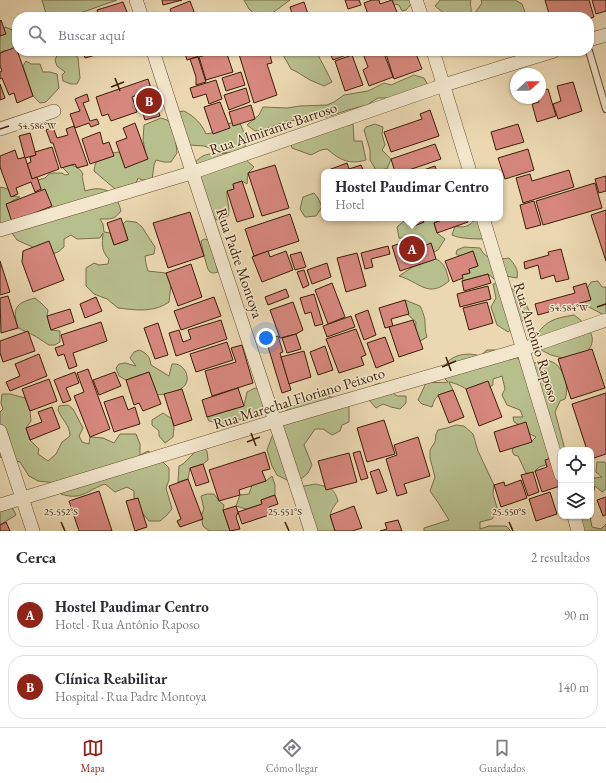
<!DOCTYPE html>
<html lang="es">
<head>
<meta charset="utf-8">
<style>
  body { margin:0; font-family:"EB Garamond",serif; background:#f7f7f7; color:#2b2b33 }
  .controls { position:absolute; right:12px; bottom:12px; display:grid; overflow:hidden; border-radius:8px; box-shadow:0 1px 3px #0004 }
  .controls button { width:36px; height:36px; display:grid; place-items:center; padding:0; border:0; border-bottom:1px solid #e1e1e2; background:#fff; color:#2b2b33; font:20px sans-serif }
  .compass { position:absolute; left:510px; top:68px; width:36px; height:36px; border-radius:50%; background:#fff; box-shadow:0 1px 3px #0004; rotate:69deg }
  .you { position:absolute; left:266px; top:338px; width:14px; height:14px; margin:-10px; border:3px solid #fff; border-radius:50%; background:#1a73e8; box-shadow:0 0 0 6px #1a73e833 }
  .badge { display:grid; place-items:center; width:26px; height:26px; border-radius:50%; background:#8f2418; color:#fff; font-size:13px; font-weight:700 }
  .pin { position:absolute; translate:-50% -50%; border:2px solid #fff; box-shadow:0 1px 4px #0006 }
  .popup { position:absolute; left:321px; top:169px; width:182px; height:52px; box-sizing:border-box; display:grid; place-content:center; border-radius:8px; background:#fff; filter:drop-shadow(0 1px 3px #0005); font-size:13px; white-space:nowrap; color:#7c7c81 }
  .popup b { font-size:15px; color:#2b2b33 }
  .popup::after { content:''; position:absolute; left:50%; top:100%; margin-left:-8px; border:8px solid transparent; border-top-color:#fff }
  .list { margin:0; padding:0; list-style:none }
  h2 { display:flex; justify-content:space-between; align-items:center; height:52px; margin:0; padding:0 16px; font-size:17px }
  h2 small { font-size:13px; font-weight:400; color:#7c7c81 }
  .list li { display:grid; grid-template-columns:26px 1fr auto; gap:12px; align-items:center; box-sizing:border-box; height:64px; margin:0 8px 8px; padding:0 8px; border:1px solid #e1e1e2; border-radius:16px }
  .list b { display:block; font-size:15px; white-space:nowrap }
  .list p { margin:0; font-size:13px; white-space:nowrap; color:#7c7c81 }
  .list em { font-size:13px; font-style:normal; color:#7c7c81 }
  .icon { flex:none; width:22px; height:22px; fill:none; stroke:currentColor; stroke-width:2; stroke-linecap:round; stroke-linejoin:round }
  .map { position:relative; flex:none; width:606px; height:531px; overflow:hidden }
  .search { position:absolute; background:#fff; box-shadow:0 1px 3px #0004; left:12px; right:12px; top:12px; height:44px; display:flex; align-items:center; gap:10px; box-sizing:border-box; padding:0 14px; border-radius:16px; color:#7c7c81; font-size:15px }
  .sheet { height:196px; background:#fff }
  nav { display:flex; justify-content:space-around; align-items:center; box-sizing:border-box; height:56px; border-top:1px solid #e1e1e2; background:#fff; font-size:11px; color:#7c7c81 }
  nav a { display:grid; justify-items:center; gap:2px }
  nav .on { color:#8f2418 }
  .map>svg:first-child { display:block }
  .green { fill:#b7bf8d; stroke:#7a6e4a }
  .building { fill:#d6877e; stroke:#3c1d06 }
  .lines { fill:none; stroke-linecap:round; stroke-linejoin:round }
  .lane-casing { stroke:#684c31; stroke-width:8 }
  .street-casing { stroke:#684c31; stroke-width:14 }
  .lane { stroke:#f2e6cd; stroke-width:6 }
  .street { stroke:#f2e6cd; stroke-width:13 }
  .ticks { fill:none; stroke:#3c1d06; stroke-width:1.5 }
  .labels { text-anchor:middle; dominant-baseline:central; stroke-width:3; stroke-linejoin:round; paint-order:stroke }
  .street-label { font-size:15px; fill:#3c1d06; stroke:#f2e6cd }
  .ticks-label { font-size:10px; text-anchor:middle; fill:#3c1d06; stroke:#f2e6cd; stroke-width:3; stroke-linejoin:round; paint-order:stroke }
</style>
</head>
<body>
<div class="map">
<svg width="606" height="531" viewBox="0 0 606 531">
  <rect width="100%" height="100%" fill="#ebd8b2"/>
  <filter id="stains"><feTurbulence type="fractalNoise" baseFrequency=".005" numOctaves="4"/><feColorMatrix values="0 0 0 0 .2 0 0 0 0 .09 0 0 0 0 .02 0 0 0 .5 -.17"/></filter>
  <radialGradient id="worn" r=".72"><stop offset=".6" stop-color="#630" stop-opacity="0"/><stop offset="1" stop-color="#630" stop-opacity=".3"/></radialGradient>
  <g class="green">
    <path d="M42,0h75l-48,17h-22z"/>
    <path d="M244,0h46l-23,17h-9l-9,-8z"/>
    <path d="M392,0h19l1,3 -6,7 -4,1 -3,-6 -5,-1z"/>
    <path d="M440,0h31c-2,5 2,9 -1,17 -19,0 -19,2 -35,-11z"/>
    <path d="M481,0h34l7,4 5,13h-55l10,-14z"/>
    <path d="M5,27l10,4 3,23h-6l-7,-4 -5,3v-19z"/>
    <path d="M283,51h33l16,31 -8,4 -14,-6 -13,-8 -6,-3 -9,-16z"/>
    <path d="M74,52l4,6 2,20 -3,6h-6l-8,-3 -1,-6 3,-3 -8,-6 -2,-6 3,-7 9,2z"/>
    <path d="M26,61l5,3h9l3,8h7l7,2 2,14 -13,14 -6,1 -7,-7 -10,-30z"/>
    <path d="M414,75l10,3 5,9 -36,11h-15l-11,7 -19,5 -21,7h-6l-12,2 -22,2 -24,9 -8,1 -8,-6 12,-10 4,-8 24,1 13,-2 27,-1 7,-3 10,-7 24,-4 16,-8 7,2z"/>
    <path d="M184,111c10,5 18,13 22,23l11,-2 6,-7 16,-4 7,16 -2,21 10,9 -6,6 -1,11 -5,-3 -9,3 1,5 -7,3c-1,8 4,16 1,24l-12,4 -3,-5 -18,-52c9,-13 22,-8 36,-10l-10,-1 -17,-6 -16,-1 -11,-33z"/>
    <path d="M161,118l6,2 7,6 3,27 -6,9h-7l-8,-2 -2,5 -2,15h-10l-4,-2 -2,5 -21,6 -21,-18c1,-25 36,-19 52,-16l-3,-15 1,-15z"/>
    <path d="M353,124l1,17h8l4,19c-17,5 -26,0 -39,-11l-6,1 -10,5 -19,-7 -2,-10z"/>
    <path d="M375,124l8,3 -1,7 3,11 -3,5 9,9 -4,10 -11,1 -6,-10v-10l-6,-20 2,-3z"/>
    <path d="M66,165c9,0 13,2 17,9l-1,2 3,15c19,-6 31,0 36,20 -7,9 -10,8 -21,8l3,5 1,8 6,1 4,12 14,-5 -5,-16 3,-3 10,1 6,5 13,20 -1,7 -9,2 1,8 2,7 18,2 5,12 -2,17c-16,11 -33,8 -51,6l-11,-9 -13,-5 -8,-8v-18l8,-5 5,2 9,-1 1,-5c-8,-8 -7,-15 -6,-26l-3,5 -23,1 -6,-4 -7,4v8l-6,5 -8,3 -33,-15 -5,-7 -12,-3v-42l1,-1 7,2 3,7 9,1 -8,4v7l31,-11 -2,-8 -4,-3 1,-6 7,-2 4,-4 4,-1h9l3,2 4,-1 -6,-6z"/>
    <path d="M314,193l4,5 4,9 -6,9 -11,1 -5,-8 3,-12z"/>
    <path d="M411,218l3,8 10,-4 -2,-4h23l-11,5 3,10 8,6 -7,11 -4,2 -3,-8 -9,3 -3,-9 -6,1 -14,-1 -2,-11 7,-6z"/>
    <path d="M474,218h15l-3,21c-9,0 -26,0 -34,-4l3,-9c8,2 14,1 19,-6z"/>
    <path d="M204,239l5,1 9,32c-3,1 -6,2 -9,-1 -2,-2 -7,-25 -8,-30z"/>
    <path d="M464,247l16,1c6,12 16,12 29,10 5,6 10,11 8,20l-17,-3 -6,4 -6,-5 -26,7 1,-3 -1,-3 8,-2 -1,-4 9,-3 -5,-15 -13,5 -4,-2 1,-4z"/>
    <path d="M436,259c9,4 11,13 13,22 -21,18 -29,1 -50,-5l15,-10z"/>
    <path d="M598,281l4,6h4v29l-19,-10 -4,-11 8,-13z"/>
    <path d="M502,283c16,8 24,15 28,32l-22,17 -11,-7 -6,-18 5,-9 -3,-14z"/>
    <path d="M35,298l6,5 7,7 -1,6 4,14 9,1v11l-5,3h-6l-14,-9 -17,-8c-6,-19 -3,-25 17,-30z"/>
    <path d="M405,300l15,6c2,4 4,9 5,14 0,6 0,10 2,17l-7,4 -5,-7 1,-12 -11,-10z"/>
    <path d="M574,315c10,7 25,21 15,34 -3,5 -10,9 -15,12l-23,-6 -10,-5 -5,-14c10,-16 20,-18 38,-21z"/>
    <path d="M139,350c8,3 11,7 12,15l18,11 3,-12c13,-2 21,17 10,24 -6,5 -18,6 -25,7l-8,-23 -23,8 -7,-4 -3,-8 3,-4 6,-1 11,3 -6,-8 4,-6z"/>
    <path d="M487,350h8l15,9 6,-2 12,10c3,-3 7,-4 11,-6 21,-6 32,22 26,38l-5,2 -5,11 9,34v4h-3v10l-22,7 -8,8 -5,-2 -8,-17 -4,-1 -2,-4 4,-11 7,-1 9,2 4,-4 -8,-4 -5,-6 -9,-5 -1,-5h10l-3,-7 -13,-5 -5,-10 3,-6 -3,-13 -9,3v6c-27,15 -20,2 -44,-3l4,8 -2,4c-13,1 -15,0 -19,13l-10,-3 -4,-4 8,-17c8,-1 14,0 22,-1l-3,-3c0,-4 -1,-9 0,-13 6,-12 24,-14 35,-10z"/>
    <path d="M380,383l17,13h9v7l-6,6 -9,-2 -8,-3 -7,4 -7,-8 3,-14z"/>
    <path d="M255,388l7,3 6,7 -3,13 -18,5 -19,10 -11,2 2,-5 -10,-2 -2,-4 37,-11 3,-14z"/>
    <path d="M2,394h8l15,4 5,13 1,10 -5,7 4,12 9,9 -1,5 10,7 8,-7 6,-12 8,-6c-1,-13 -7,-14 -12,-26l1,-4 9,-1 5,4 10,19 -4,8 3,6 7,2 1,-7 13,1 11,5 6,-9h16l4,10v11l8,-4 10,6 11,11v12l-3,8 6,21 -5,6 -7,6h-11l-15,-18v-12l-7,-4 -12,5 -10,-8c-17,6 -24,17 -44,10l-4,-11 -19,-2 -9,-5 -9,-14 -20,-5v-45l3,-3 -2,-6z"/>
    <path d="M324,395l21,6 4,7v14l-7,3 -2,6 -8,4 -9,-6h-8l-11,16 8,20 -4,8 -7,6 -14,1 -10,-5 -5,-9 -5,-16 10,-27 8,-12 14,-8z"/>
    <path d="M163,413l9,6 2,9 -1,9 -8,6 -6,-7v-5l-7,-6v-5z"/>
    <path d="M456,425l8,1 9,8 5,17 16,34 -1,9 5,17 -6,8 -12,3v7l9,-3h17l5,5h-87v-3l25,-8 -10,-16 -9,-13 5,-14 -5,-19v-8l5,-8 1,-8 2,-4 9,-2z"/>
    <path d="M201,446l6,5 1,9 -5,4 -13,4 -2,11 -10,3 1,-16 4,-2z"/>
    <path d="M597,462h8l1,2v25l-4,3 -7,-6 -4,17v-29l3,4 8,-1 -6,-5z"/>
    <path d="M272,476l3,9v10l-14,5 1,4 -16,5 -10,-3 4,-11 9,-1 3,-9 14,-4z"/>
    <path d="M316,484c14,4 17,2 22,17 -11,14 -8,14 -3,30h-17l-6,-9 -11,-30 3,-6z"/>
    <path d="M207,494h7l5,7 5,4 -1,5 7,21h-21l-6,-5 -2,-10 3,-7 -3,-13z"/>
    <path d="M10,503l6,12 -16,10v-19z"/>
    <path d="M576,516h14l2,11 9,2 5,-5v7h-26z"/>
  </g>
  <g class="building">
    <path d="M162,0h20l-19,5z"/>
    <path d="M345,0h14l2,5 -13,4z"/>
    <path d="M372,0h7l1,4 12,-4 7,17h-30l-5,-14z"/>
    <path d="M545,0h44l5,17 -5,2v-2h-39z"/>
    <path d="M592,0h14v11l-10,3z"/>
    <path d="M190,1l6,16h-23l-3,-8z"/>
    <path d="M123,2l6,15h-42l11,-3 -1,-4z"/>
    <path d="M304,2l5,15h-16l-3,-10z"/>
    <path d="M1,20l5,14 -6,2v-15z"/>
    <path d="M16,47l17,49 -16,7 -3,-10 -5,2 -7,-17 -2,1v-7l2,-1 -2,-5v-13z"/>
    <path d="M83,51h27l-25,7z"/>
    <path d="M184,51h30l-27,9z"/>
    <path d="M220,51h6l7,21 -27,8 -7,-23z"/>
    <path d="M238,51h31l3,12 -5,1 10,31 -23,8z"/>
    <path d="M329,51h28l-24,9z"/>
    <path d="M362,51h21l10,26 -24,9 -6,-16 5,-3z"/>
    <path d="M385,51h30l7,18 -28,10z"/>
    <path d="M352,55l11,30 -18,6 -10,-30z"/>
    <path d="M198,57l8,25 -10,3v-8l-6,-18z"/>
    <path d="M241,72l4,13 -19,6 -4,-13z"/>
    <path d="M148,79l12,37 -15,4 -8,-25 -5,2 5,15 -26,9 -3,-7 -6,2 -6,-19z"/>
    <path d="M216,80l6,19 -13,5 -3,-10 -13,4 -3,-10z"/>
    <path d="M573,82l9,29 -24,8 -5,-15 8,-3 -4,-15z"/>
    <path d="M0,84l5,14 -5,2z"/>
    <path d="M246,88l4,14 -21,8 -5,-15z"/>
    <path d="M548,89l8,27 -19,6 -5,-18 7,-2 -1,-4h2v-7z"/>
    <path d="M87,94l2,7 -6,2 7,18 7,-2 2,5 -8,3 -2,-4 -14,5 -5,-14 10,-3 -5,-12z"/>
    <path d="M220,102l10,26 -17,6 -9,-27z"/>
    <path d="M251,105l4,14 -22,7 -4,-14z"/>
    <path d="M430,110l9,26 -48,16 -7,-20 38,-13 -2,-5z"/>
    <path d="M135,123l13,36 -23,9 -9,-26 11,-4 -4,-10z"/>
    <path d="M518,124l6,18 -28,8 -5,-18z"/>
    <path d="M74,126l14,39 -11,3 -2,-4 -14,4 -8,-25h-2l-5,-13 7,-3 4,11 11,-3 -2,-6z"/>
    <path d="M100,132l3,12 6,-2 5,14 -24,8 -8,-25z"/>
    <path d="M30,133l6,22 -11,3 -6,-22z"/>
    <path d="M435,144l6,15 -38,13h-8l-4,-13z"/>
    <path d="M52,147l7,22 -27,10 -5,-15 4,-2 -1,-5 6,-2 -1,-3z"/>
    <path d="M528,149l6,21 -29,9 -7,-21z"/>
    <path d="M15,150l3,9 7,-2 7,22 5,-2 4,12 -6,3 -4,-10 -15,6 2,6 -7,3 -11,-30v-11z"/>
    <path d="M347,163l2,6 12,-4 3,7h-32l-1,-3z"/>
    <path d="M275,165l14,43 -27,8 -14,-43z"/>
    <path d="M435,166l2,6h-19z"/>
    <path d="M569,170l5,17 -51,16 -7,-25 14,-4 2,7z"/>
    <path d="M606,176v15l-7,2 -4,-14z"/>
    <path d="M242,181l12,36 -17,5 -10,-31 7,-2 -1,-5z"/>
    <path d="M595,183l7,25 -59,17 -7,-24z"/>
    <path d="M45,189l7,17 -40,16 -6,-18z"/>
    <path d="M534,201l7,24 -15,4 -6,-24z"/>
    <path d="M606,210v51l-15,-46z"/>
    <path d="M190,212l14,44 -36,12 -15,-45z"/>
    <path d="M290,214l9,27 -45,15 -9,-27z"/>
    <path d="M121,218l7,22 -14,5 -7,-22z"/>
    <path d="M411,218h11l2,4 -10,4z"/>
    <path d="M447,218h20l1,4 -31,11 -3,-10z"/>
    <path d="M419,238l3,9 9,-4 5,16 -36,12 -8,-25z"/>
    <path d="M49,241l15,39 -31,12 -11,-30 1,-11z"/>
    <path d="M388,246l2,8 -19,5 2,8 -8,2 -4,-16z"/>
    <path d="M561,249l8,30 -13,3 -2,-7 -13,4 -3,-14 -13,4 -1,-7 25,-7 -1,-3z"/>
    <path d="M268,251l2,6 16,-6 7,19 -31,12 -10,-25z"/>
    <path d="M473,251l5,15 -9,3 1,4 -8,2 1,3 -10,4 -8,-21z"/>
    <path d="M301,252l5,15 -11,3 -5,-15z"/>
    <path d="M357,253l9,33 -20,6 -9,-34z"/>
    <path d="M0,261l10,31 -10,3z"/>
    <path d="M327,263l4,14 -19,7 -5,-14z"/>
    <path d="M191,264l11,33 -24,9 -12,-33z"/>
    <path d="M304,270l5,15 -6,3 -6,-16z"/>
    <path d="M488,274l3,9 -27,8 -2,-10z"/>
    <path d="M332,283l13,34 -17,7 -13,-34z"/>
    <path d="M586,283l5,17 -53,15 -3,-11 40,-11 -2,-6z"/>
    <path d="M488,286l3,13 -31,8 -3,-13z"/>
    <path d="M286,289l3,8 -21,8 -3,-8z"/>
    <path d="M314,294l9,30 -8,2 -4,-14 -6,2 -5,-16z"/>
    <path d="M8,296l10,32 -17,5 -1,-35z"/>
    <path d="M96,297l6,14 -17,7 -5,-14z"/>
    <path d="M214,297l7,19 -40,14 -7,-19z"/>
    <path d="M405,300l4,14 -18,5 2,7 -8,2 -6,-20z"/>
    <path d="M293,302l10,28 -7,4 -16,4 -10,-28z"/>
    <path d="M487,302l6,21 -24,7 -6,-22z"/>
    <path d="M70,309l4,13 -23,8 -4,-14z"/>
    <path d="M368,310l8,25 -12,5 -9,-25z"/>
    <path d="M351,316l4,11 -28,10 -4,-11z"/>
    <path d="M221,320l6,19 -51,17 -7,-23 10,-3 4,12 8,-3 -3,-9z"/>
    <path d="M413,320l10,29 -24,8 -10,-30z"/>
    <path d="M101,322l6,19 -34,12 4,13 -8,3 -5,-15 -6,2 -3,-8 9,-3 -3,-10z"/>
    <path d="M158,323l10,32 -13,4 -11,-31z"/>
    <path d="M356,329l10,26 -5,2 3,8 -25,8 -13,-34z"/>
    <path d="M28,331l7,20 -32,11 -3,-9v-12z"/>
    <path d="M296,334l5,15 -14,4 -5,-15z"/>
    <path d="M278,336l5,16 -3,1 11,37 -9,3 -16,-53z"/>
    <path d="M385,337l9,24 -18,7 -9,-25z"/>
    <path d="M227,342l6,18 -37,12 -6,-18z"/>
    <path d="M242,345l11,38 -41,13 -7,-25 31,-9 -5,-14z"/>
    <path d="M325,346l8,24 -15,5 -8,-23z"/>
    <path d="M592,349l13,39 -34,11 -13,-40z"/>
    <path d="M304,351l7,26 -22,7 -8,-27z"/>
    <path d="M39,354l8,22 -37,15 -4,-9 14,-6 -5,-12z"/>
    <path d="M88,369l22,60 -20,8 -16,-41 10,-4 -7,-19z"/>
    <path d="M75,372l4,11 -13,5 5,12 -8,3 -9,-23z"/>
    <path d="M115,372l6,14 -22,9 -6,-15z"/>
    <path d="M149,372l12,32 -18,7 -4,-8 -5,2 -8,-25z"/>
    <path d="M49,379l8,22 -27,10 -8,-22z"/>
    <path d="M488,381l14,36 -23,9 -13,-37z"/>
    <path d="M238,388l6,18 -37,11 -5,-17z"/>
    <path d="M182,389l10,31 -18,6 -10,-32z"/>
    <path d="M453,390l11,27 -15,6 -11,-28z"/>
    <path d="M606,393v61l-15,5v-9h-4l-15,-46z"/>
    <path d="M123,396l5,14 7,-3 5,17 -26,8 -10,-30z"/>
    <path d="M52,407l8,21 -30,12 -4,-12 16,-6 -4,-10z"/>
    <path d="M384,420l11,34 -28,8 -10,-34z"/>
    <path d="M526,422l6,20 -32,10 -6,-20z"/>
    <path d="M418,437l12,39 -26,8 3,9 -10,3 -11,-37 11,-4 -3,-10z"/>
    <path d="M360,451l8,27 -7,2 -8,-27z"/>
    <path d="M265,452l5,17 -8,2 4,10 -27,9 1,5 -21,6 -10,-31z"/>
    <path d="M349,453l8,29 -31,8 -8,-29z"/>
    <path d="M551,458l9,28 -18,6 -7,-21 12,-4 -2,-7z"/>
    <path d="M203,464l6,18 -13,4 -6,-18z"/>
    <path d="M379,469l8,22 -10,3 -7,-22z"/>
    <path d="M533,472l6,20 -11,4 -7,-21z"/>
    <path d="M188,479l15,40 -23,8 -3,-6 4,-2 -12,-33z"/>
    <path d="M521,480l6,18 -26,9 -7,-22 10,-3 1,4z"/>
    <path d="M99,491l13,40h-33l-10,-30z"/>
    <path d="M550,492l7,22 -21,7 -7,-22z"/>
    <path d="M275,495l3,9 -9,3 3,7 -30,10 -4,-12 24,-8 -1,-4z"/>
    <path d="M606,497v18l-3,1 -6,-16z"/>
    <path d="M138,498l9,29 -12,4 -9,-30z"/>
    <path d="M236,506l2,6 -2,5 4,12 -10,2 -7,-21z"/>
    <path d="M354,506l8,22 -10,3h-17l-5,-16z"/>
    <path d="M398,520l4,11h-22l7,-2 -2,-6z"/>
    <path d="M6,522l4,9h-10v-6z"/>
  </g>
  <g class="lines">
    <g class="lane-casing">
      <path id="lane" d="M589,51l17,58"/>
    </g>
    <g class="street-casing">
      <g id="street">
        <path d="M136,0l6,17"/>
        <path d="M416,0l6,17"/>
        <path d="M589,40l17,-5"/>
        <path d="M153,51c51,160 106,320 158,480"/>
        <path d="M433,51l37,121"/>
        <path d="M0,129l54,-18"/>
        <path d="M483,218l78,257"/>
        <path d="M0,230l191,-57 253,-88 110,-34"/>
        <path d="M0,431l33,100"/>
        <path d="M0,505l275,-84 248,-72 83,-29"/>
        <path d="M574,516l4,15"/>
      </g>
    </g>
    <use href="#lane" class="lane"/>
    <use href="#street" class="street"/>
  </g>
  <path class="ticks" d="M115,78l5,13M111,87l13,-5M0,129l9,-3M597,307l9,-3M446,357l5,14M442,367l14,-6M251,433l5,13M247,442l13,-5M61,522l4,9M285,522l4,9M509,522l4,9"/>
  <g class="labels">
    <g class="street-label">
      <text transform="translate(273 128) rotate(-19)">Rua Almirante Barroso</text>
      <text transform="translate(240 263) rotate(71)">Rua Padre Montoya</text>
      <text transform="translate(537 342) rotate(73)">Rua Antônio Raposo</text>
      <text transform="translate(299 398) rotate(-17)">Rua Marechal Floriano Peixoto</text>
    </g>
  </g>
  <g class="ticks-label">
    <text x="37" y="129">54.586°W</text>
    <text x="569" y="311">54.584°W</text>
    <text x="61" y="515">25.552°S</text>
    <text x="285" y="515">25.551°S</text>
    <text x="509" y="515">25.550°S</text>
  </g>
  <rect width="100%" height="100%" filter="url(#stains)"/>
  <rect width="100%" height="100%" fill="url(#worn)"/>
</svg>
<div class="controls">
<button><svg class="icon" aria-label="locate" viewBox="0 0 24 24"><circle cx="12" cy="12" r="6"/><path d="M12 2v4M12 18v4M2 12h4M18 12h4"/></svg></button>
<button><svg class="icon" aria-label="layers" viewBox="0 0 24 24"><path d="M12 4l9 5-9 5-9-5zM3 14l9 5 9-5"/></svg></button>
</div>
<svg class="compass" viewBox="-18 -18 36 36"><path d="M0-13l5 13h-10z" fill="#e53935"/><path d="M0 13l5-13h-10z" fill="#7c7c81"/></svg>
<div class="you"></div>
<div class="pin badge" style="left:412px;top:249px">A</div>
<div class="popup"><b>Hostel Paudimar Centro</b>Hotel</div>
<div class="pin badge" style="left:149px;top:101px">B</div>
<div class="search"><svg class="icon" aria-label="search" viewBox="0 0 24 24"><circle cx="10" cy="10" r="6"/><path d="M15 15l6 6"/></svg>Buscar aquí</div>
</div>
<section class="sheet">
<h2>Cerca<small>2 resultados</small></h2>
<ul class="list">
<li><span class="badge">A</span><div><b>Hostel Paudimar Centro</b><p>Hotel · Rua Antônio Raposo</p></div><em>90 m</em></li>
<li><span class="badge">B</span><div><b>Clínica Reabilitar</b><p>Hospital · Rua Padre Montoya</p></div><em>140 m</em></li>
</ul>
</section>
<nav>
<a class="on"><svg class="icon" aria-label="map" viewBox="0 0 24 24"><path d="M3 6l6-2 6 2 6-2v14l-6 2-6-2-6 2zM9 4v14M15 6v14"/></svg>Mapa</a>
<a><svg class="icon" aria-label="directions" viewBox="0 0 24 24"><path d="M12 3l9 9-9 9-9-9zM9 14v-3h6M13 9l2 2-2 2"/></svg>Cómo llegar</a>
<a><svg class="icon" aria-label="saved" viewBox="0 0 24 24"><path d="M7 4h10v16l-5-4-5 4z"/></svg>Guardados</a>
</nav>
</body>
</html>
